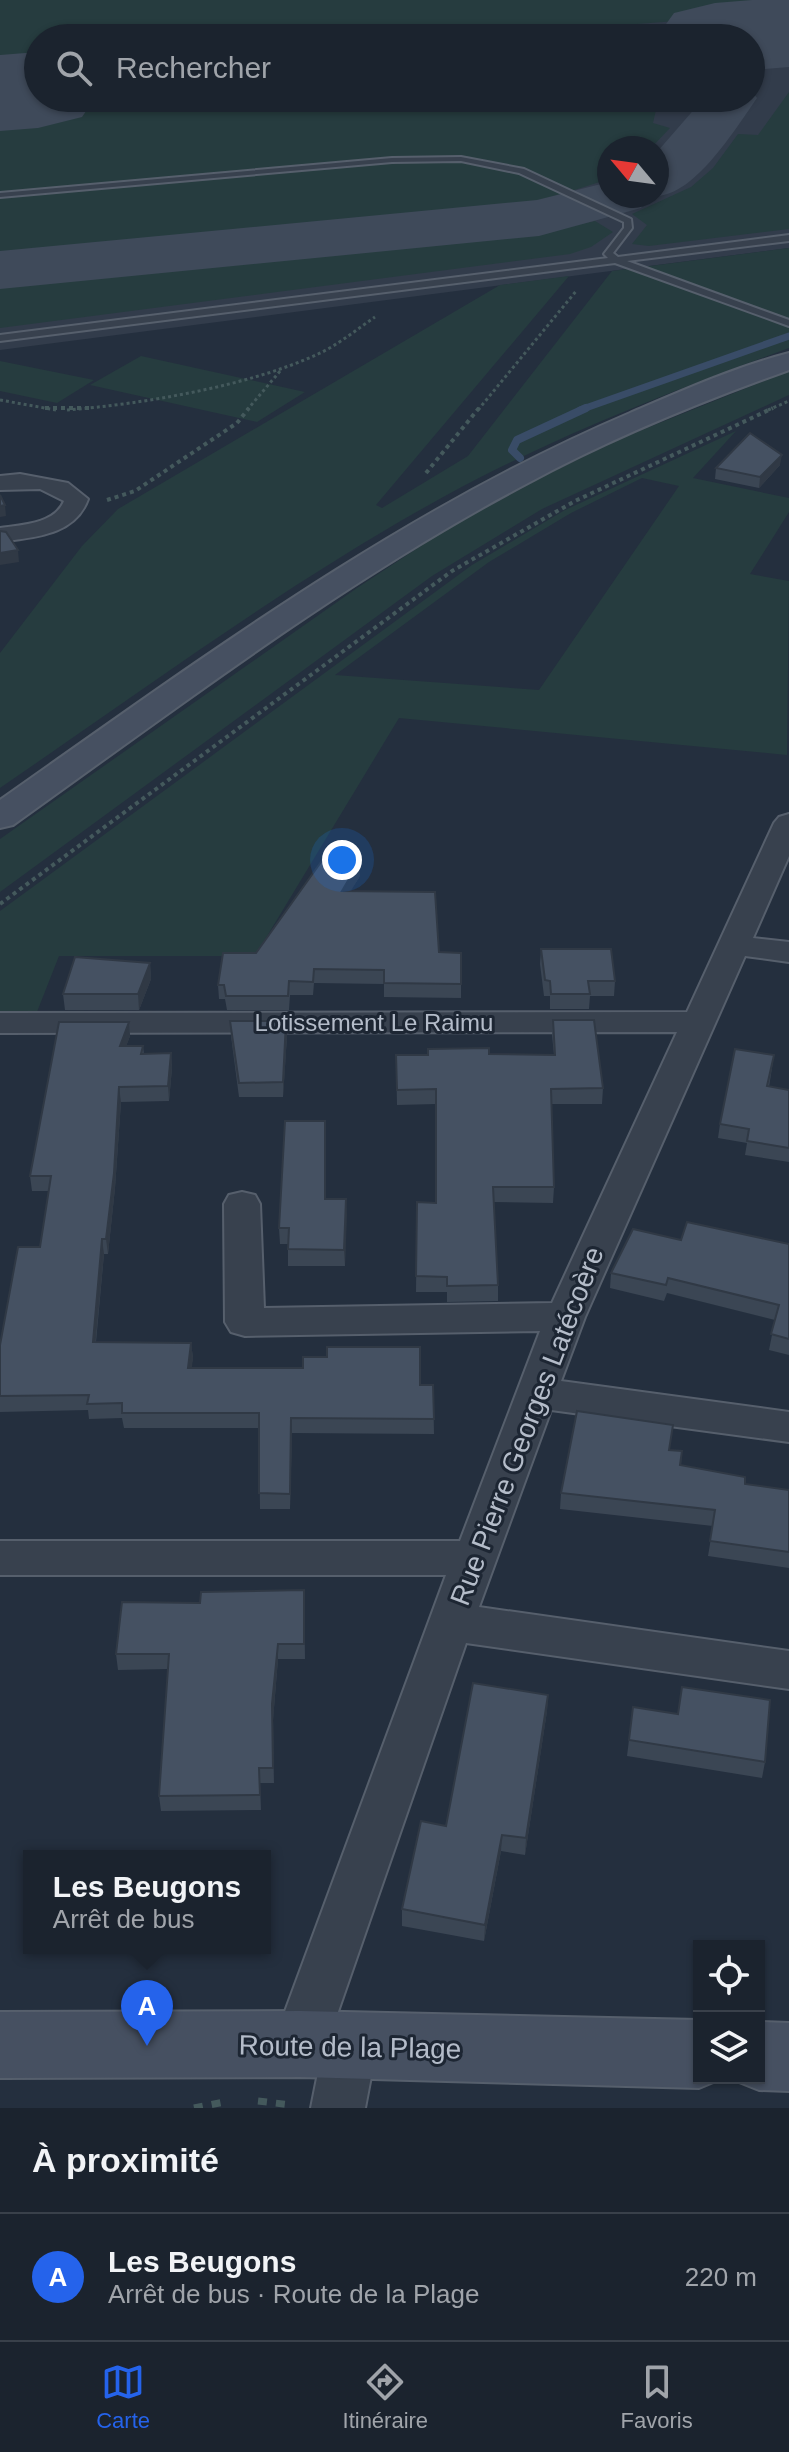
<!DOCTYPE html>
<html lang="fr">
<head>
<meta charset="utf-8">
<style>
  body { margin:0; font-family:Arial,sans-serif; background:#242b36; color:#f1f3f6 }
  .controls { position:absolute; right:24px; bottom:24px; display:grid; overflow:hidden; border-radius:0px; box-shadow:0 2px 6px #0004 }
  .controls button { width:72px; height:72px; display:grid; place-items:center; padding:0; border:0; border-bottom:2px solid #39404a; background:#1b232e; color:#f1f3f6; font:40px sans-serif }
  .compass { position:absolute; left:597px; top:136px; width:72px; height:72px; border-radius:50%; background:#1b232e; box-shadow:0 2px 6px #0004; rotate:299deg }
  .you { position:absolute; left:342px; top:860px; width:28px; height:28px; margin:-20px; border:6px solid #fff; border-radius:50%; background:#1a73e8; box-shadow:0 0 0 12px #1a73e833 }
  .badge { display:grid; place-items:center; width:52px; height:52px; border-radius:50%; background:#2563eb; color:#fff; font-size:26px; font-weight:700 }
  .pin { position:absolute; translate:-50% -66px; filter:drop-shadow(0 2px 4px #0008) }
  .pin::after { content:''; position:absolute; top:42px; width:28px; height:24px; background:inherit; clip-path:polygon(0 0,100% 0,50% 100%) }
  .popup { position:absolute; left:23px; top:1850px; width:248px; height:104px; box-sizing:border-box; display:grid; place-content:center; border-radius:0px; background:#1b232e; filter:drop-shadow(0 2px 6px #0005); font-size:26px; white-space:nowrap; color:#a0a4aa }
  .popup b { font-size:30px; color:#f1f3f6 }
  .popup::after { content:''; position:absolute; left:50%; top:100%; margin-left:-16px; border:16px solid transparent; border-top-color:#1b232e }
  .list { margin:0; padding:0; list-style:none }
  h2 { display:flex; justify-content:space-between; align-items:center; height:104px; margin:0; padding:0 32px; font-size:34px }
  h2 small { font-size:26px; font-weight:400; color:#a0a4aa }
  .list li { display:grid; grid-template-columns:52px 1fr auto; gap:24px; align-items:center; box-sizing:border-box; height:128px; padding:0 32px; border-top:2px solid #39404a }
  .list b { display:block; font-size:30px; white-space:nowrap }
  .list p { margin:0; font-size:26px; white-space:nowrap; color:#a0a4aa }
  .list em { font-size:26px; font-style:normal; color:#a0a4aa }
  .icon { flex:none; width:44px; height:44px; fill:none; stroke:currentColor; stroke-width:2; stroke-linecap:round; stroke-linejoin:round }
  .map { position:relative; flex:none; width:789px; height:2108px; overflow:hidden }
  .search { position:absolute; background:#1b232e; box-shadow:0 2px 6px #0004; left:24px; right:24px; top:24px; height:88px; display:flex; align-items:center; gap:20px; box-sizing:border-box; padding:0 28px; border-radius:44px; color:#a0a4aa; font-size:30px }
  .sheet { height:232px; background:#1b232e }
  nav { display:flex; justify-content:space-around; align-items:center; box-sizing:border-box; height:112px; border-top:2px solid #39404a; background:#1b232e; font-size:22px; color:#a0a4aa }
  nav a { display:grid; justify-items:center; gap:4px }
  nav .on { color:#2563eb }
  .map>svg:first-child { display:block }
  .airport { fill:#323c4b; fill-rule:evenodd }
  .green { fill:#263c3f; fill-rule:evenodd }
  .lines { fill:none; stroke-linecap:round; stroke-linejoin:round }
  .stream-far1 { stroke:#394c67; stroke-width:7 }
  .stream { stroke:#394c67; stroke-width:8 }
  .taxiway { fill:#3f4a5a; fill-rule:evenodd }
  .runway { fill:#3f4a5a; fill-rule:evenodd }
  .lane-casing { stroke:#565f6c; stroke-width:4 }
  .street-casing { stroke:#565f6c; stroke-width:4 }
  .secondary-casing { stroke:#565f6c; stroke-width:4 }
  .path-far2 { stroke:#44595c; stroke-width:3; stroke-dasharray:3 3; stroke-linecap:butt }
  .path-far1 { stroke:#44595c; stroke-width:4; stroke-dasharray:4 4; stroke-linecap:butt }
  .path { stroke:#44595c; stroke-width:7; stroke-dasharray:9 9; stroke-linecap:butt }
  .lane { fill:#38414e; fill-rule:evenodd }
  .street { fill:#38414e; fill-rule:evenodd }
  .secondary { fill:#465061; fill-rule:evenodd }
  .wall { fill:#3b4654 }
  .shaded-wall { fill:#303945 }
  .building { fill:#455162; stroke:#303945; stroke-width:2 }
  .labels { text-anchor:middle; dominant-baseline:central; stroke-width:6; stroke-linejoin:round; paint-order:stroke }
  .street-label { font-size:24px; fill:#b4bcc9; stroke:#1d2633 }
  .near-street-label { font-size:28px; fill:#b4bcc9; stroke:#1d2633 }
</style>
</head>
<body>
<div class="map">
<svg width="789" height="2108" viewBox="0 0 789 2108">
  <rect width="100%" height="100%" fill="#242f3e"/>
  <path class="airport" d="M0,0h789v248l-789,102zM38,38h713v60h-713zM609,148h48v48h-48z"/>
  <g class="green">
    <path d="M0,0h765l-26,10 -63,11 -221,17h-417v32l-38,3z"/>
    <path d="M789,92v137l-140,17 -17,-2 15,-19 -15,-11 59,-27 22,-19 25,-34 20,1z"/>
    <path d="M253,98h390l13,12 -3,13 17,5 -19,20h-42v31l-72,23 -101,15 -436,40v-139z"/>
    <path d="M595,221l18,11 -22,15 -21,7 -570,74v-44l555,-55z"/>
    <path d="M789,248v100c-117,43 -234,88 -344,148 -155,85 -299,192 -445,292v-135l82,-107 36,-37 382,-224 69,-9 -193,229 6,3 86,-52 144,-185z"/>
    <path d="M141,356l164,36 -48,30 -167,-37z"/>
    <path d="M0,361l94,19 -37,23 -57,-12z"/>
    <path d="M789,371v24l-247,114 -110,67 -432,316v-53l357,-251 85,-56 102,-56 78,-38z"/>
    <path d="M736,431l-43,47 96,20v14l-39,62 39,7 -2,174 -388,-37 -144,238h-196l-24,61 -35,-1v-105l472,-346 93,-55zM642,478l37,8 -140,204 -204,-15 154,-113 82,-49z"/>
  </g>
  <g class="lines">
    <path class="stream-far1" d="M580,410l209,-74"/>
    <path class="stream" d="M520,458l-8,-8 5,-10 69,-32"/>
    <g class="taxiway">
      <path d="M789,4v29l-38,11v-6h-70l7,-10z"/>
      <path d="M751,90l6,8c-21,30 -64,101 -104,98h4v-44l47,-54h47z"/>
      <path d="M609,182v14h41l-9,12 -102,28 -539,53v-38l537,-51z"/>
    </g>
    <g class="runway">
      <path d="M752,0h37v67l-38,3v-32h-95l18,-25 41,-10z"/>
      <path d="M38,52v46h57l-13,19 -44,11 -38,3v-76z"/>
    </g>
    <g class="lane-casing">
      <path id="lane" d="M461,157l63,12 107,50 1,9 -19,25 5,4 171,-22v6l-162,20 162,59v6l-174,-63 -615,78v-6l608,-77 -4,-4 20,-26v-6l-105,-49 -58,-12 -69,1 -392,35v-4l392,-35z"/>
    </g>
    <g class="street-casing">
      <g id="street">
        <path d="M20,474l48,9 20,16c-13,37 -55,38 -88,43v-14c21,-3 55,-4 64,-27l-24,-12 -40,1v-14z"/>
        <path d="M789,814v42l-36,82 36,4v20l-44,-6 -160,361 -24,64 228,31v30l-238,-32 -72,197 310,44v38l-323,-46 -133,383 17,-7 19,8 8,18 -12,63h-54l10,-50 -2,4 -19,8 -19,-8 -8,-18 173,-469h-446v-34h460l80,-210 -295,5 -14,-4 -6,-10 -1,-118 5,-9 13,-3 13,3 5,9 4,104 288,-5 125,-271 -677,1v-20l687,-1 87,-189 5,-6z"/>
      </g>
    </g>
    <g class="secondary-casing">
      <g id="secondary">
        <path d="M789,353v17c-89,32 -178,68 -261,113 -182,96 -347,222 -515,342l-13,3v-28c202,-142 402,-290 630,-387 51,-22 105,-46 159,-60z"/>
        <path d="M300,2011l399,9v58h24l-24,10 -399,-11 -300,1v-66z"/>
        <path d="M759,2022l30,1v68l-30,-1 -25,-10 25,-2z"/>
      </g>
    </g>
    <g class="path-far2">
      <path d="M0,400l56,10"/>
      <path d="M67,410c76,-6 182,-24 251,-56 20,-9 39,-25 57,-37"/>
      <path d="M247,410l34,-40"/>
      <path d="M478,410l99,-120"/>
      <path d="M768,410l21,-9"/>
    </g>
    <g class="path-far1">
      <path d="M45,408h47"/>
      <path d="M426,473l53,-65"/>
      <path d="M107,500l28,-9 102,-68 12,-15"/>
      <path d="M0,904l452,-333 123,-70 198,-93"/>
    </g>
    <g class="path">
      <path d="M258,2101l34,4"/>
      <path d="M194,2108l35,-7"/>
    </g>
    <use href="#lane" class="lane"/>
    <use href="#street" class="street"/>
    <use href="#secondary" class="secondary"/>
  </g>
  <g class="wall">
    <path d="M780,465l-21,23 -44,-9 1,-11z"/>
    <path d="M360,876l-10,15 89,61 22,1v45l-77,-1v-13l-70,-1 -1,12h-23l-1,15h-62l-2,-11h-6l-1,-14 38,-32z"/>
    <path d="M541,949l74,32 -1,15h-24l-1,13h-39v-13h-6l-4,-32z"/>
    <path d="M150,963l1,16 -12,31h-74l-2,-16z"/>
    <path d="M553,1020l50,68 -1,16h-51l3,83 -1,16 -59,-1 4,83v16l-51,1v-10h-31l1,-90 19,1v-99l-39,1 -1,-50h158l-2,-20z"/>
    <path d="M230,1021l57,15 -4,61h-44l-8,-61z"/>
    <path d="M129,1022l1,14 -4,10h17l1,8 27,-1 1,15 -3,33 -48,1 -6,86 -7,66h-4l-8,88 95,1 2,15 -2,10 229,17h13l1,49 -142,-1 -2,76h-30l-1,-81h-135l-2,-10 -33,1 -1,-9 -88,2v-67l40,-98 9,-56h-17l-2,-15z"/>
    <path d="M774,1055l-5,32 20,3v72l-44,-7 2,-12 -29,-5 2,-14z"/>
    <path d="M325,1199h21l-1,67h-57v-22h-8l-1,-16z"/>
    <path d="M681,1240l108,4v111l-20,-5 6,-30 -108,-27 -3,8 -54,-13 1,-15z"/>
    <path d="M670,1450l12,1 -1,14 64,19 44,6v78l-81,-12 5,-30 -153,-17 1,-16z"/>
    <path d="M304,1590l1,69h-27l-5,61 1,63h-14l1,27 -100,1 -2,-15 9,-127 -50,1 -2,-16 84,-51z"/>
    <path d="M548,1695l-1,16 -22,144 -24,-4 -17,90 -82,-15v-17l44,-83z"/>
    <path d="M633,1707l132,55 -3,16 -135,-22z"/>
  </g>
  <g class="shaded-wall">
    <path d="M782,455l-2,10 -21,23 1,-11z"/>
    <path d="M5,505l1,11 -6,1v-11z"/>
    <path d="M18,550l1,12 -19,3v-12z"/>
    <path d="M359,862l1,14 -18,29v-14z"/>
    <path d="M150,963l1,16 -12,31 -1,-16z"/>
    <path d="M286,1021l1,15 -4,61v-15z"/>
    <path d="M129,1022l1,14 -9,24 -1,-14z"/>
    <path d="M171,1053l1,15 -3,33 -1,-15z"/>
    <path d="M119,1087l2,15 -6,86 -7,66 -2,-15z"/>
    <path d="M346,1199l1,16 -2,51 -1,-16z"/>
    <path d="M102,1239l2,15 -10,104 -1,-16z"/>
    <path d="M191,1343l2,15 -3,25 -2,-15z"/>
    <path d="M291,1418l1,15 -2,76v-15z"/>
    <path d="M278,1644v15l-5,61 1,63 -2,-79z"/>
    <path d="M548,1695l-1,16 -22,144 1,-17z"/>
    <path d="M502,1835l-1,16 -17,90 1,-16z"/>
  </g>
  <g class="building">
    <path d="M750,433l32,22 -22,22 -44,-9z"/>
    <path d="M0,495l5,10 -5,1z"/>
    <path d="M0,531l6,1 12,18 -18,3z"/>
    <path d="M326,855l33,7 -17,29 93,1 4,60 22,1v31l-77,-1v-13l-70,-1 -1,13 -24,-1 -1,15h-62l-2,-11h-6l5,-32h33z"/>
    <path d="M541,949h70l4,32h-27l2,13h-39l-1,-13 -5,-1z"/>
    <path d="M75,957l75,6 -12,31h-75z"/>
    <path d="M553,1020h41l9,68 -52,1 3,98h-61l5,98 -51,1v-9l-31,-1 1,-74 19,1v-114l-39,1 -1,-35h32v-6l61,-1v6l66,1z"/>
    <path d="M230,1021h56l-3,61 -44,1z"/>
    <path d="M59,1022h70l-9,24h23l-2,8 30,-1 -3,33 -49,1 -5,86 -8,66h-4l-9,103 98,1 -3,25h115v-11h24v-10h93v38h13l1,34 -143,-1 -1,76 -31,-1v-80h-137v-10l-35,1 2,-9 -89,1v-51l18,-98h22l11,-71h-21z"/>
    <path d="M735,1049l39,6 -7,31 22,4v58l-42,-7 2,-12 -29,-5z"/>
    <path d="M285,1121h40v78h21l-2,51 -56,-1 1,-21h-10z"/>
    <path d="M687,1222l102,22v95l-18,-5 8,-29 -111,-27 -2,7 -55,-12 22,-44 48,11z"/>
    <path d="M577,1411l96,14 -4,25 13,1 -2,14 65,12v7l44,6v62l-79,-11 5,-31 -154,-17z"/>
    <path d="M304,1590v54h-26l-6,60 1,64h-14l1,27 -101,1 10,-142h-53l6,-52 78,1 1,-11z"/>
    <path d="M473,1683l75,12 -22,143 -24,-3 -17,90 -83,-16 19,-88 25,5z"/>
    <path d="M682,1687l88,13 -5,62 -136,-22 4,-33 45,7z"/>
  </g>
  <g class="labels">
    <g class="street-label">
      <text x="374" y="1022">Lotissement Le Raimu</text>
    </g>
    <g class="near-street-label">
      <text transform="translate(527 1426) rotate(-69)">Rue Pierre Georges Latécoère</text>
      <text transform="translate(350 2047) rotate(1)">Route de la Plage</text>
    </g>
  </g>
</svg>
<div class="controls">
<button><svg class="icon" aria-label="locate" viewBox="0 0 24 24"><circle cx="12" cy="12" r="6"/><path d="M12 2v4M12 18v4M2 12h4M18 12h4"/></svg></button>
<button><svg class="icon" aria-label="layers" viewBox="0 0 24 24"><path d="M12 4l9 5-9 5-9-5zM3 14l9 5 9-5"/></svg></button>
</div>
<svg class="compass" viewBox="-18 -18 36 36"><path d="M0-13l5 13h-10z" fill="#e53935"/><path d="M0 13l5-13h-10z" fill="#a0a4aa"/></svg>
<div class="you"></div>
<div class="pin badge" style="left:147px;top:2046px">A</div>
<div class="popup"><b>Les Beugons</b>Arrêt de bus</div>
<div class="search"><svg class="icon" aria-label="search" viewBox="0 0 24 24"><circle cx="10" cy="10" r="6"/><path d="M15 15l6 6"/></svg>Rechercher</div>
</div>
<section class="sheet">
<h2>À proximité<small></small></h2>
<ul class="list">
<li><span class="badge">A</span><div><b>Les Beugons</b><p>Arrêt de bus · Route de la Plage</p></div><em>220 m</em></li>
</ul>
</section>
<nav>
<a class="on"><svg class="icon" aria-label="map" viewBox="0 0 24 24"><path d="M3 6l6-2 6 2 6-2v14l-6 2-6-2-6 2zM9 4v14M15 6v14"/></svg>Carte</a>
<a><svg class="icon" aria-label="directions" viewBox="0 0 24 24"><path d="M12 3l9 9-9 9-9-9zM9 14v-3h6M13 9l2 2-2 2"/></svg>Itinéraire</a>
<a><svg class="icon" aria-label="saved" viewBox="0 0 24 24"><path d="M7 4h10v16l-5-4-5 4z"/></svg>Favoris</a>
</nav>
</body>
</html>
